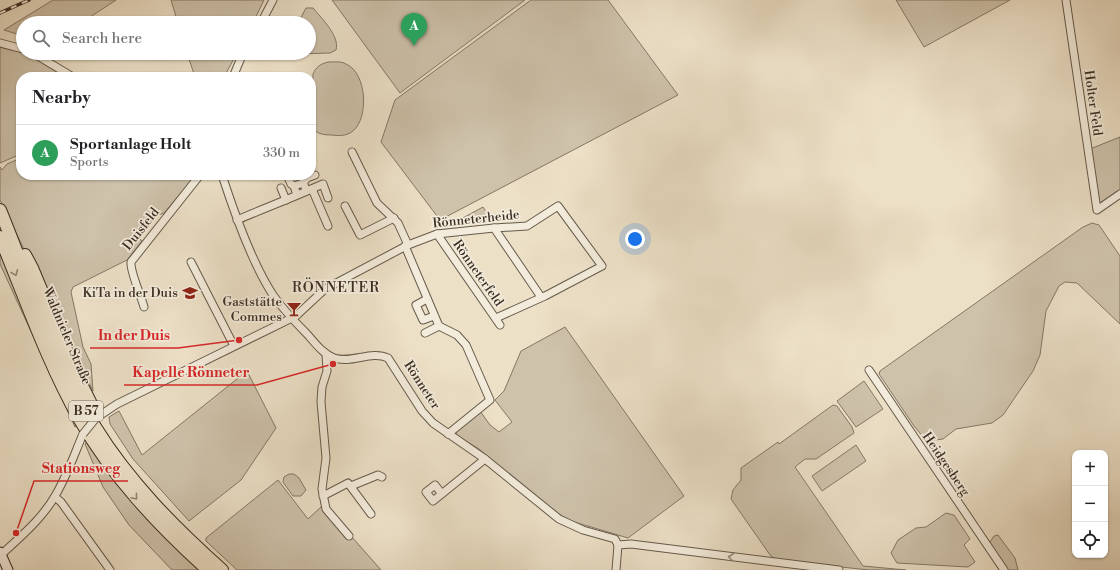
<!DOCTYPE html>
<html lang="en">
<head>
<meta charset="utf-8">
<style>
  body { margin:0; font-family:"Libre Bodoni",serif; background:#f6f6f6; color:#202124 }
  .controls { position:absolute; right:12px; bottom:12px; display:grid; overflow:hidden; border-radius:8px; box-shadow:0 1px 3px #0004 }
  .controls button { width:36px; height:36px; display:grid; place-items:center; padding:0; border:0; border-bottom:1px solid #e0e0e0; background:#fff; color:#202124; font:20px sans-serif }
  .you { position:absolute; left:635px; top:239px; width:14px; height:14px; margin:-10px; border:3px solid #fff; border-radius:50%; background:#1a73e8; box-shadow:0 0 0 6px #1a73e833 }
  .badge { display:grid; place-items:center; width:26px; height:26px; border-radius:50%; background:#8f2418; color:#fff; font-size:13px; font-weight:700 }
  .pin { position:absolute; translate:-50% -33px; filter:drop-shadow(0 1px 2px #0008) }
  .pin::after { content:''; position:absolute; top:21px; width:14px; height:12px; background:inherit; clip-path:polygon(0 0,100% 0,50% 100%) }
  .list { margin:0; padding:0; list-style:none }
  h2 { display:flex; justify-content:space-between; align-items:center; height:52px; margin:0; padding:0 16px; font-size:17px }
  h2 small { font-size:13px; font-weight:400; color:#757577 }
  .list li { display:grid; grid-template-columns:26px 1fr auto; gap:12px; align-items:center; box-sizing:border-box; height:56px; padding:0 16px; border-top:1px solid #e0e0e0 }
  .list b { display:block; font-size:15px; white-space:nowrap }
  .list p { margin:0; font-size:13px; white-space:nowrap; color:#757577 }
  .list em { font-size:13px; font-style:normal; color:#757577 }
  .icon { flex:none; width:22px; height:22px; fill:none; stroke:currentColor; stroke-width:2; stroke-linecap:round; stroke-linejoin:round }
  .map { position:relative; flex:none; width:1120px; height:570px; overflow:hidden }
  .search { position:absolute; background:#fff; box-shadow:0 1px 3px #0004; left:16px; top:16px; width:300px; height:44px; display:flex; align-items:center; gap:10px; box-sizing:border-box; padding:0 14px; border-radius:22px; color:#757577; font-size:15px }
  .panel { position:absolute; background:#fff; box-shadow:0 1px 3px #0004; left:16px; top:72px; width:300px; height:108px; border-radius:16px }
  .map>svg:first-child { display:block }
  .green { fill:#cec2ab; stroke:#847866 }
  .lines { fill:none; stroke-linecap:round; stroke-linejoin:round }
  .street-casing { stroke:#665a4b; stroke-width:9 }
  .secondary-casing { stroke:#3a2d22; stroke-width:11 }
  .highway-casing { stroke:#3a2d22; stroke-width:14 }
  .street { stroke:#f3ebdb; stroke-width:7 }
  .secondary { stroke:#f3ebdb; stroke-width:9 }
  .highway { stroke:#ece0c7; stroke-width:12 }
  .rail-casing { stroke:#3a2d22; stroke-width:3.5 }
  .rail { stroke:#f3ebdb; stroke-width:2; stroke-dasharray:6; stroke-linecap:butt }
  .street-bridge-casing { stroke:#665a4b; stroke-width:9; stroke-linecap:butt }
  .street-bridge { stroke:#f3ebdb; stroke-width:7 }
  .oneway { stroke:#938674 }
  .oneway2 { stroke:#968c7e }
  .labels { text-anchor:middle; dominant-baseline:central; stroke-width:3.5; stroke-linejoin:round; paint-order:stroke }
  .shield { fill:#f3ebdb; stroke:#72665a; stroke-width:1 }
  .shield-label { font-size:12px; font-weight:bold; fill:#3a2d22 }
  .street-label { font-size:13px; fill:#3a2d22; stroke:#f3ebdb }
  .poi-label { font-size:13px; fill:#3a2d22; stroke:#f3ebdb; text-anchor:end }
  .neighbourhood-label { font-size:14px; letter-spacing:1px; fill:#3a2d22; stroke:#f3ebdb }
  .leader { fill:none; stroke:#d62828; stroke-width:1.5 }
  .callout-dot { fill:#d62828; stroke:#f3ebdb; stroke-width:1.5 }
  .callout-label { font-size:14px; text-anchor:middle; font-weight:bold; fill:#d62828; stroke:#f3ebdb; stroke-width:3.5; stroke-linejoin:round; paint-order:stroke }
</style>
</head>
<body>
<div class="map">
<svg width="1120" height="570" viewBox="0 0 1120 570">
  <rect width="100%" height="100%" fill="#ece0c7"/>
  <filter id="stains"><feTurbulence type="fractalNoise" baseFrequency=".005" numOctaves="4"/><feColorMatrix values="0 0 0 0 .2 0 0 0 0 .09 0 0 0 0 .02 0 0 0 .5 -.17"/></filter>
  <radialGradient id="worn" r=".72"><stop offset=".6" stop-color="#630" stop-opacity="0"/><stop offset="1" stop-color="#630" stop-opacity=".3"/></radialGradient>
  <g class="green">
    <path d="M53,0h63l-35,23h-58v13l-19,-6z"/>
    <path d="M171,0h93l-11,23h-75z"/>
    <path d="M332,0h193l-125,93z"/>
    <path d="M531,0h77l70,95 -238,125 -59,-78 14,-42z"/>
    <path d="M896,0h114l-86,47z"/>
    <path d="M306,8h7c9,11 27,28 23,42l-6,3 -35,1 14,-1v-30h-11z"/>
    <path d="M0,47l23,4v2h3l39,24h-44v77l-21,9z"/>
    <path d="M187,53h50l-13,24h-29z"/>
    <path d="M328,62c7,0 13,-1 18,2 21,9 23,54 7,67 -6,5 -14,5 -21,4 -9,0 -16,-1 -21,-9l2,-52c3,-7 7,-10 15,-12z"/>
    <path d="M1120,137v55l-21,14 -9,-57z"/>
    <path d="M21,158v17h175l-32,38 -6,2 -19,23 3,3 -15,19 -54,27 -2,5 12,55 8,17 2,27 -93,-191v-33l2,3 5,-6z"/>
    <path d="M483,207l9,14 -44,5z"/>
    <path d="M1092,223l7,2 21,31v68l-43,-41 -12,-1 -6,4 -13,25 -6,44 -7,16 -30,44 -11,8 -36,6 -13,10 -15,2 -3,-2 -11,-13 -35,-52 1,-3 203,-144z"/>
    <path d="M0,247l80,177 -5,3 -75,-163z"/>
    <path d="M565,327l119,169 -56,42 -57,-17 -24,-14 -68,-58 -23,-14 1,-6 23,-18 10,14 9,7 13,-10 -17,-22 9,-9 17,-40z"/>
    <path d="M247,371l29,57 -35,52 -52,41 -56,-62 -23,-35 -1,-7 10,-6 23,44z"/>
    <path d="M864,381l19,28 -27,18 -19,-26z"/>
    <path d="M833,405l4,1 15,21 2,6 -38,26h-11l-10,8 68,99 43,4h-37l-93,-10 -6,-5 -39,-56 2,-9 8,-10v-12l37,-26 1,2z"/>
    <path d="M90,440l114,130h-32l-43,-45 -26,-38 -18,-43z"/>
    <path d="M856,445l10,16 -44,30 -10,-15z"/>
    <path d="M289,474h5l5,4 7,12 -5,6h-8l-10,-14 1,-5z"/>
    <path d="M278,480l30,39 13,-12 30,29 30,34h-144l-31,-29v-3z"/>
    <path d="M946,513l8,2 16,24 -6,6 11,17 -7,5 -71,-4 -6,-10 7,-13 18,-12 10,-1z"/>
    <path d="M998,535l17,23 3,12h-11l-16,-22 -1,-6 4,-6z"/>
  </g>
  <g class="lines">
    <g class="street-casing">
      <g id="street">
        <path d="M1066,0l31,210 23,-16"/>
        <path d="M261,23l12,-23"/>
        <path d="M0,43l23,6"/>
        <path d="M33,53l40,24"/>
        <path d="M233,77l10,-24"/>
        <path d="M352,152l25,51 21,20 10,22"/>
        <path d="M222,175c12,37 30,88 51,120 10,14 22,27 34,39 8,9 16,20 27,24 18,6 37,-8 54,0l34,53 11,12 52,36 74,60 24,11 32,9 3,6 -2,25"/>
        <path d="M287,175l4,9 3,2"/>
        <path d="M303,183l4,-5 8,-3"/>
        <path d="M281,188l5,12"/>
        <path d="M312,189l16,37"/>
        <path d="M309,190l14,-6 5,14"/>
        <path d="M345,206l15,29 34,-17"/>
        <path d="M237,220c23,-10 47,-19 70,-29l-4,-8 -9,3 3,9"/>
        <path d="M494,228l47,69"/>
        <path d="M437,234l63,91"/>
        <path d="M405,246l34,80 18,9 9,10 24,55 -42,34"/>
        <path d="M191,262l43,84"/>
        <path d="M427,299l-11,6 7,15 11,-4"/>
        <path d="M144,307c-3,-12 -14,-35 -13,-45l69,-87"/>
        <path d="M425,333l14,-7"/>
        <path d="M326,354l1,17 -5,16 -1,15 5,56 -4,31 4,20 23,27"/>
        <path d="M869,370l135,200"/>
        <path d="M96,418l21,-14 179,-88 29,-27 83,-44 29,-11 57,-6 33,-2 31,-20 44,60 -57,30 -49,22"/>
        <path d="M351,486l27,-11 4,2"/>
        <path d="M442,494l-7,-9 -9,7 7,9 52,-42"/>
        <path d="M323,496l25,-13 23,31"/>
        <path d="M55,497l6,5 49,68"/>
        <path d="M618,545l13,-1 208,26"/>
        <path d="M1,555c19,-18 41,-36 54,-59 12,-20 19,-41 28,-62"/>
      </g>
    </g>
    <g class="secondary-casing">
      <path id="secondary" d="M0,552l8,18"/>
    </g>
    <g class="highway-casing">
      <g id="highway">
        <path d="M0,210c30,73 54,150 95,217 34,55 79,100 127,143"/>
        <path d="M0,237c25,60 47,124 79,181 34,59 79,107 129,152"/>
        <path d="M25,255l7,13 45,108 14,28"/>
      </g>
    </g>
    <use href="#street" class="street"/>
    <use href="#secondary" class="secondary"/>
    <use href="#highway" class="highway"/>
    <g class="rail-casing">
      <path id="rail" d="M0,13l29,-13"/>
    </g>
    <use href="#rail" class="rail"/>
    <g class="street-bridge-casing">
      <path id="street-bridge" d="M83,434l13,-16"/>
    </g>
    <use href="#street-bridge" class="street-bridge"/>
  </g>
  <defs><path id="oneway-chevron" d="M-2-3.5L2.5 0L-2 3.5" fill="none" stroke-width="1.6" stroke-linecap="round" stroke-linejoin="round"/></defs>
  <g class="oneway">
    <use href="#oneway-chevron" transform="translate(15 273) rotate(68)"/>
    <use href="#oneway-chevron" transform="translate(135 497) rotate(50)"/>
  </g>
  <use class="oneway2" href="#oneway-chevron" transform="translate(731 557) rotate(-173)"/>
  <defs>
    <g id="school-bare" transform="scale(1.2)"><path d="M0-5L7-2L0 1L-7-2ZM-4 1L0 2.5L4 1V4Q0 6-4 4Z" fill="#8f2418" stroke="#f3ebdb" stroke-width="2.5" paint-order="stroke"/></g>
    <g id="bar-bare" transform="scale(1.2)"><path d="M-6-5H6L.8 .8V4.5H3.5V6h-7V4.5H-.8V.8Z" fill="#8f2418" stroke="#f3ebdb" stroke-width="2.5" paint-order="stroke"/></g>
  </defs>
  <g fill-rule="evenodd">
    <use href="#school-bare" x="190" y="293"/>
    <use href="#bar-bare" x="294" y="309"/>
  </g>
  <g class="labels">
    <rect class="shield" x="69" y="401" width="34" height="20" rx="3"/>
    <g class="shield-label">
      <text x="86" y="411">B 57</text>
    </g>
    <g class="street-label">
      <text transform="translate(1093 103) rotate(82)">Holter Feld</text>
      <text transform="translate(476 219) rotate(-6)">Rönneterheide</text>
      <text transform="translate(141 229) rotate(-52)">Duisfeld</text>
      <text transform="translate(478 273) rotate(55)">Rönneterfeld</text>
      <text transform="translate(67 336) rotate(67)">Waldnieler Straße</text>
      <text transform="translate(422 385) rotate(57)">Rönneter</text>
      <text transform="translate(946 464) rotate(56)">Heidgesberg</text>
    </g>
    <g class="poi-label">
      <text x="178" y="293">KiTa in der Duis</text>
      <text x="282" y="302">Gaststätte<tspan x="282" dy="15">Commes</tspan></text>
    </g>
    <g class="neighbourhood-label">
      <text x="336" y="288">RÖNNETER</text>
    </g>
  </g>
  <path class="leader" d="M239 340L178 348H90M333 364L257 385H124M16 533L34 481H128"/>
  <g class="callout-dot">
    <circle cx="239" cy="340" r="4"/>
    <circle cx="333" cy="364" r="4"/>
    <circle cx="16" cy="533" r="4"/>
  </g>
  <g class="callout-label">
    <text x="134" y="340">In der Duis</text>
    <text x="191" y="377">Kapelle Rönneter</text>
    <text x="81" y="473">Stationsweg</text>
  </g>
  <rect width="100%" height="100%" filter="url(#stains)"/>
  <rect width="100%" height="100%" fill="url(#worn)"/>
</svg>
<div class="controls">
<button>+</button>
<button>−</button>
<button><svg class="icon" aria-label="locate" viewBox="0 0 24 24"><circle cx="12" cy="12" r="6"/><path d="M12 2v4M12 18v4M2 12h4M18 12h4"/></svg></button>
</div>
<div class="you"></div>
<div class="pin badge" style="left:414px;top:46px;background:#2e9e5b">A</div>
<div class="search"><svg class="icon" aria-label="search" viewBox="0 0 24 24"><circle cx="10" cy="10" r="6"/><path d="M15 15l6 6"/></svg>Search here</div>
<section class="panel">
<h2>Nearby<small></small></h2>
<ul class="list">
<li><span class="badge" style="background:#2e9e5b">A</span><div><b>Sportanlage Holt</b><p>Sports</p></div><em>330 m</em></li>
</ul>
</section>
</div>
</body>
</html>
